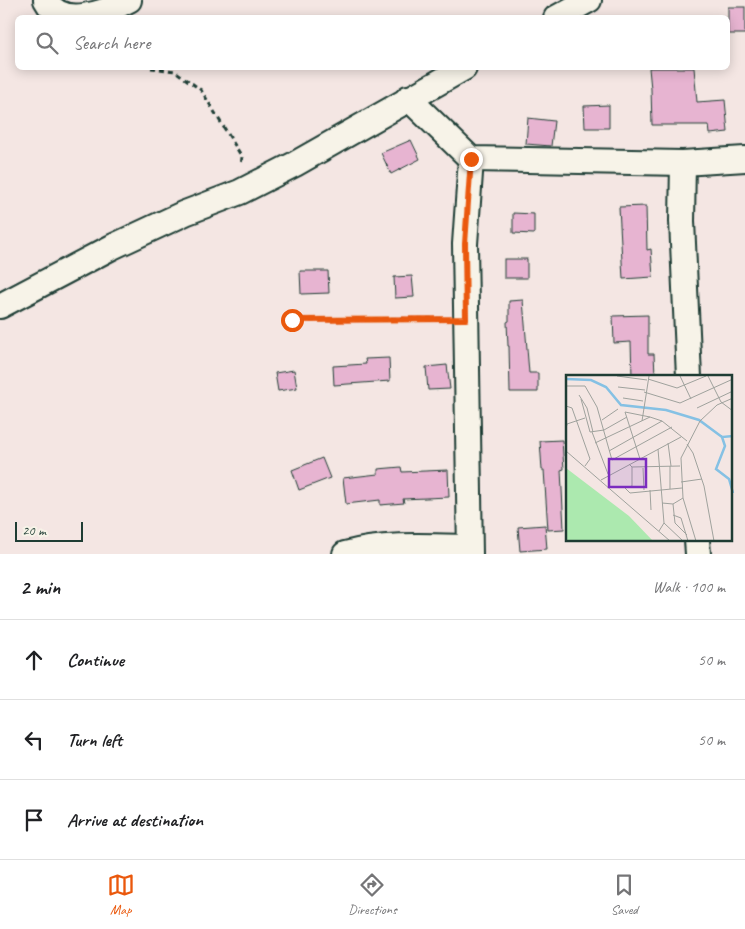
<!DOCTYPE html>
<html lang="en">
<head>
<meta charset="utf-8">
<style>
  body { margin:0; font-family:Caveat,sans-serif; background:#f6f6f6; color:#202124 }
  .scale { position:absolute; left:15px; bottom:12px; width:68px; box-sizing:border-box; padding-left:5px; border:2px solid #1f3d34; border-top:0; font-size:14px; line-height:18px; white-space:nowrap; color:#1f3d34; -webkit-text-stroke:4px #f7f3e8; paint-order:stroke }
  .stop { position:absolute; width:15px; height:15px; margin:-11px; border:4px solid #ea580c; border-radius:50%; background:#fff }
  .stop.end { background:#ea580c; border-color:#fff; box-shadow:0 1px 5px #0008 }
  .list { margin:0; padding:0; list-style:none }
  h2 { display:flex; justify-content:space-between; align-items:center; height:65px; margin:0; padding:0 20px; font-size:21px }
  h2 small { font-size:16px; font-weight:400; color:#757577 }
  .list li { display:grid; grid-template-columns:32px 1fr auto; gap:15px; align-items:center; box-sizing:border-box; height:80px; padding:0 20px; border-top:1px solid #e0e0e0 }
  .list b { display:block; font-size:19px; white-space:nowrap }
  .list em { font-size:16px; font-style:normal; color:#757577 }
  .icon { flex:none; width:28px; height:28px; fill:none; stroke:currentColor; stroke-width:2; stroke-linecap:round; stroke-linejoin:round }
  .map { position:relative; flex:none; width:745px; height:554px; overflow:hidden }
  .search { position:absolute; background:#fff; box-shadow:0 2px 12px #0003; left:15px; right:15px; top:15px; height:55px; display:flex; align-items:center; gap:12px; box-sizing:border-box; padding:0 18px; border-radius:8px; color:#757577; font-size:19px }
  .sheet { height:305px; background:#fff }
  nav { display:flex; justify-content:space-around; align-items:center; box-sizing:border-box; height:70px; border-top:1px solid #e0e0e0; background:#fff; font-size:14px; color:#757577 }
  nav a { display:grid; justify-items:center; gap:2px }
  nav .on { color:#ea580c }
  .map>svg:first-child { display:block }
  .building { fill:#e7b4d1; stroke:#1f3d34 }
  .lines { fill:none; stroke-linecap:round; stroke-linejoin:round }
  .minor-casing { stroke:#1f3d34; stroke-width:28 }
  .path { stroke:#1f3d34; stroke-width:3; stroke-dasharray:5 4; stroke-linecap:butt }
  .minor { stroke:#f7f3e8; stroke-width:24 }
  .route { stroke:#ea580c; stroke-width:6 }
  .inset-river { fill:none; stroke:#85c1e4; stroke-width:2.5 }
  .inset-road { fill:none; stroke:#9fa29d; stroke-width:1 }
  .view { fill:#7b2cbf; fill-opacity:0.15; stroke:#7b2cbf; stroke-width:2.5 }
  .inset-edge { fill:none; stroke:#1f3d34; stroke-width:2.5 }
</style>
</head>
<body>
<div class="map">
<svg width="745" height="554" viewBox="0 0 745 554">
  <rect width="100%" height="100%" fill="#f4e6e3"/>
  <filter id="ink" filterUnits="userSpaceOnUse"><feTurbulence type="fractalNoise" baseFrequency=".02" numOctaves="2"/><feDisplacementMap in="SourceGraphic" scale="10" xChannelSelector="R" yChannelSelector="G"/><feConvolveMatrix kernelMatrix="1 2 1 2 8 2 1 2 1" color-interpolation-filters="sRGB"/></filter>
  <g filter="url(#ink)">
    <g class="building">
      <rect x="728" y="7" width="17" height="27"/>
      <path d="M649,68h45l3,34 28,-2 3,32 -18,2 -1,-9h-57l-1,-36z"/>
      <path d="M609,105v23h-24l-1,-22z"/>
      <path d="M528,118l26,3 -3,25 -25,-2z"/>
      <path d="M411,140l9,19 -29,15 -10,-21z"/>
      <path d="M646,206l1,44 4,-1 2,28 -30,2 -4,-72z"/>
      <path d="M513,213l21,1v20l-21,-1z"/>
      <rect x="504" y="259" width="23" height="19"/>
      <path d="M300,271h28l1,22 -28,1z"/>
      <path d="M412,276l2,21 -19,1 -1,-21z"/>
      <path d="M523,300l6,73h9v19h-28l-1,-46h-1l-1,-24 2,-1v-20z"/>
      <path d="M648,315v39h6l1,21 -23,1 -1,-34 -17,1 -1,-27z"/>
      <path d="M389,358l1,23 -56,4 -1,-19 33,-2 -1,-5z"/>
      <path d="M447,365l3,24 -22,1 -2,-23z"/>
      <path d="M294,370l3,18 -19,3 -3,-18z"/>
      <path d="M562,440l2,29 -3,1 3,59 -16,1 -4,-60h-2l-2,-29z"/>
      <path d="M322,458l8,20 -31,12 -7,-20z"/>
      <path d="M401,467l1,5 46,-2 1,27 -46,2 1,4 -24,2v-5l-34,4 -3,-26 35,-4v-5z"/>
      <path d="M545,525l2,24 -27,2 -2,-24z"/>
    </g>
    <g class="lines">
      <g class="minor-casing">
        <g id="minor">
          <path d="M46,0c15,30 61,12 83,0"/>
          <path d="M556,18l33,-18"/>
          <path d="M408,98l63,61 212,4 62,-4"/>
          <path d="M683,163l-1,58 7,156"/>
          <path d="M0,306l112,-59 73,-34 55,-21 55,-28 169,-96"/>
          <path d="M697,540l1,14"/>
          <path d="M345,554c37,-11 86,-8 124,-7"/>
          <path d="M470,554l-5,-310 6,-85"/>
        </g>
      </g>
      <g class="path">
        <path d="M151,68l24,3 26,19 41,67 -1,9"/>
        <path d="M292,320l153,-1"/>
      </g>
      <use href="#minor" class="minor"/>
    </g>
  </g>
  <g class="lines" filter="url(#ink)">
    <path class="route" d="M292,320l174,-1 -1,-75 6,-85"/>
  </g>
  <g transform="translate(566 375)">
    <rect width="166" height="166" fill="#f4e6e3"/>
    <path d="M0,93l63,48 24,25h-87z" fill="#ace9af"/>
    <path class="inset-river" d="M0,4l25,1 15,7 15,18 45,5 33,10 23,17M167,61l-11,1 3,9 -9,23 13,10 4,14"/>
    <path class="inset-road" d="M51,1l30,4M114,1l11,23M142,1l13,26 12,9M82,4l29,9 29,-12M0,11h19M19,11l12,21 15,53 60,-33M52,12l27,3M78,17l36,11 53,-24M13,20l8,13 6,24M57,23l20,3M15,24l9,33 14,-2 23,-13M0,31l6,2 18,51 -5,7M131,33l36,-17M36,45l16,-11M76,46l7,-45M0,54l1,-5 18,-6M26,57l16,42M29,68l55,-26 12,4M102,68l3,23M121,69l6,9 11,33 10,55M92,74l6,74 -5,8M0,76l104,90M43,76l53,-30 25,20M74,84l-15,-47 25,5M63,89l3,3 48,-1M104,91v23M77,93l1,22M35,105l80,-43M115,107l21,-3M66,111l-7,2 5,5 52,-5M66,111v-19M84,115l1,20M96,128l11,1 10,-6M107,129l2,19 12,12M107,140l8,3 7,23M98,148l19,18M130,166l-13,-43 -2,-40 19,-37 17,-16 16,-7"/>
    <path class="view" d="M43,84h37v28h-37z"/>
    <rect width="166" height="166" class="inset-edge"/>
  </g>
</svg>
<div class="scale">20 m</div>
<div class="stop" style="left:292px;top:320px"></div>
<div class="stop end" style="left:471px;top:159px"></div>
<div class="search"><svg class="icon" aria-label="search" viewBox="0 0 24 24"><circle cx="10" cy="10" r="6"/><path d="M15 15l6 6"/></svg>Search here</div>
</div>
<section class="sheet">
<h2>2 min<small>Walk · 100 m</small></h2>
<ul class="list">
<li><svg class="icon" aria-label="ahead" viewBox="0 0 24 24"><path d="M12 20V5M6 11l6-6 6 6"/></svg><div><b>Continue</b></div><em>50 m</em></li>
<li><svg class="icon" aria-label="left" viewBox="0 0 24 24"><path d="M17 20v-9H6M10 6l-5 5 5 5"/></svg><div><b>Turn left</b></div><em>50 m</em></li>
<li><svg class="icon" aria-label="arrive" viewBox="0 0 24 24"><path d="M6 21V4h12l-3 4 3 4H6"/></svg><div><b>Arrive at destination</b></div></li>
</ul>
</section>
<nav>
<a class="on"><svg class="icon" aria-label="map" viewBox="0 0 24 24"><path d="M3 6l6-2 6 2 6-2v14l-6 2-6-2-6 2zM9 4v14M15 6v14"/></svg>Map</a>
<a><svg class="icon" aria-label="directions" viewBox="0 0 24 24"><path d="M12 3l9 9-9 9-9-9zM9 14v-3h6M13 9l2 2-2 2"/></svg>Directions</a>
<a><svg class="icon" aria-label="saved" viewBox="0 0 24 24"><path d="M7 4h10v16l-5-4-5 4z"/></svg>Saved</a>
</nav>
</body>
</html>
